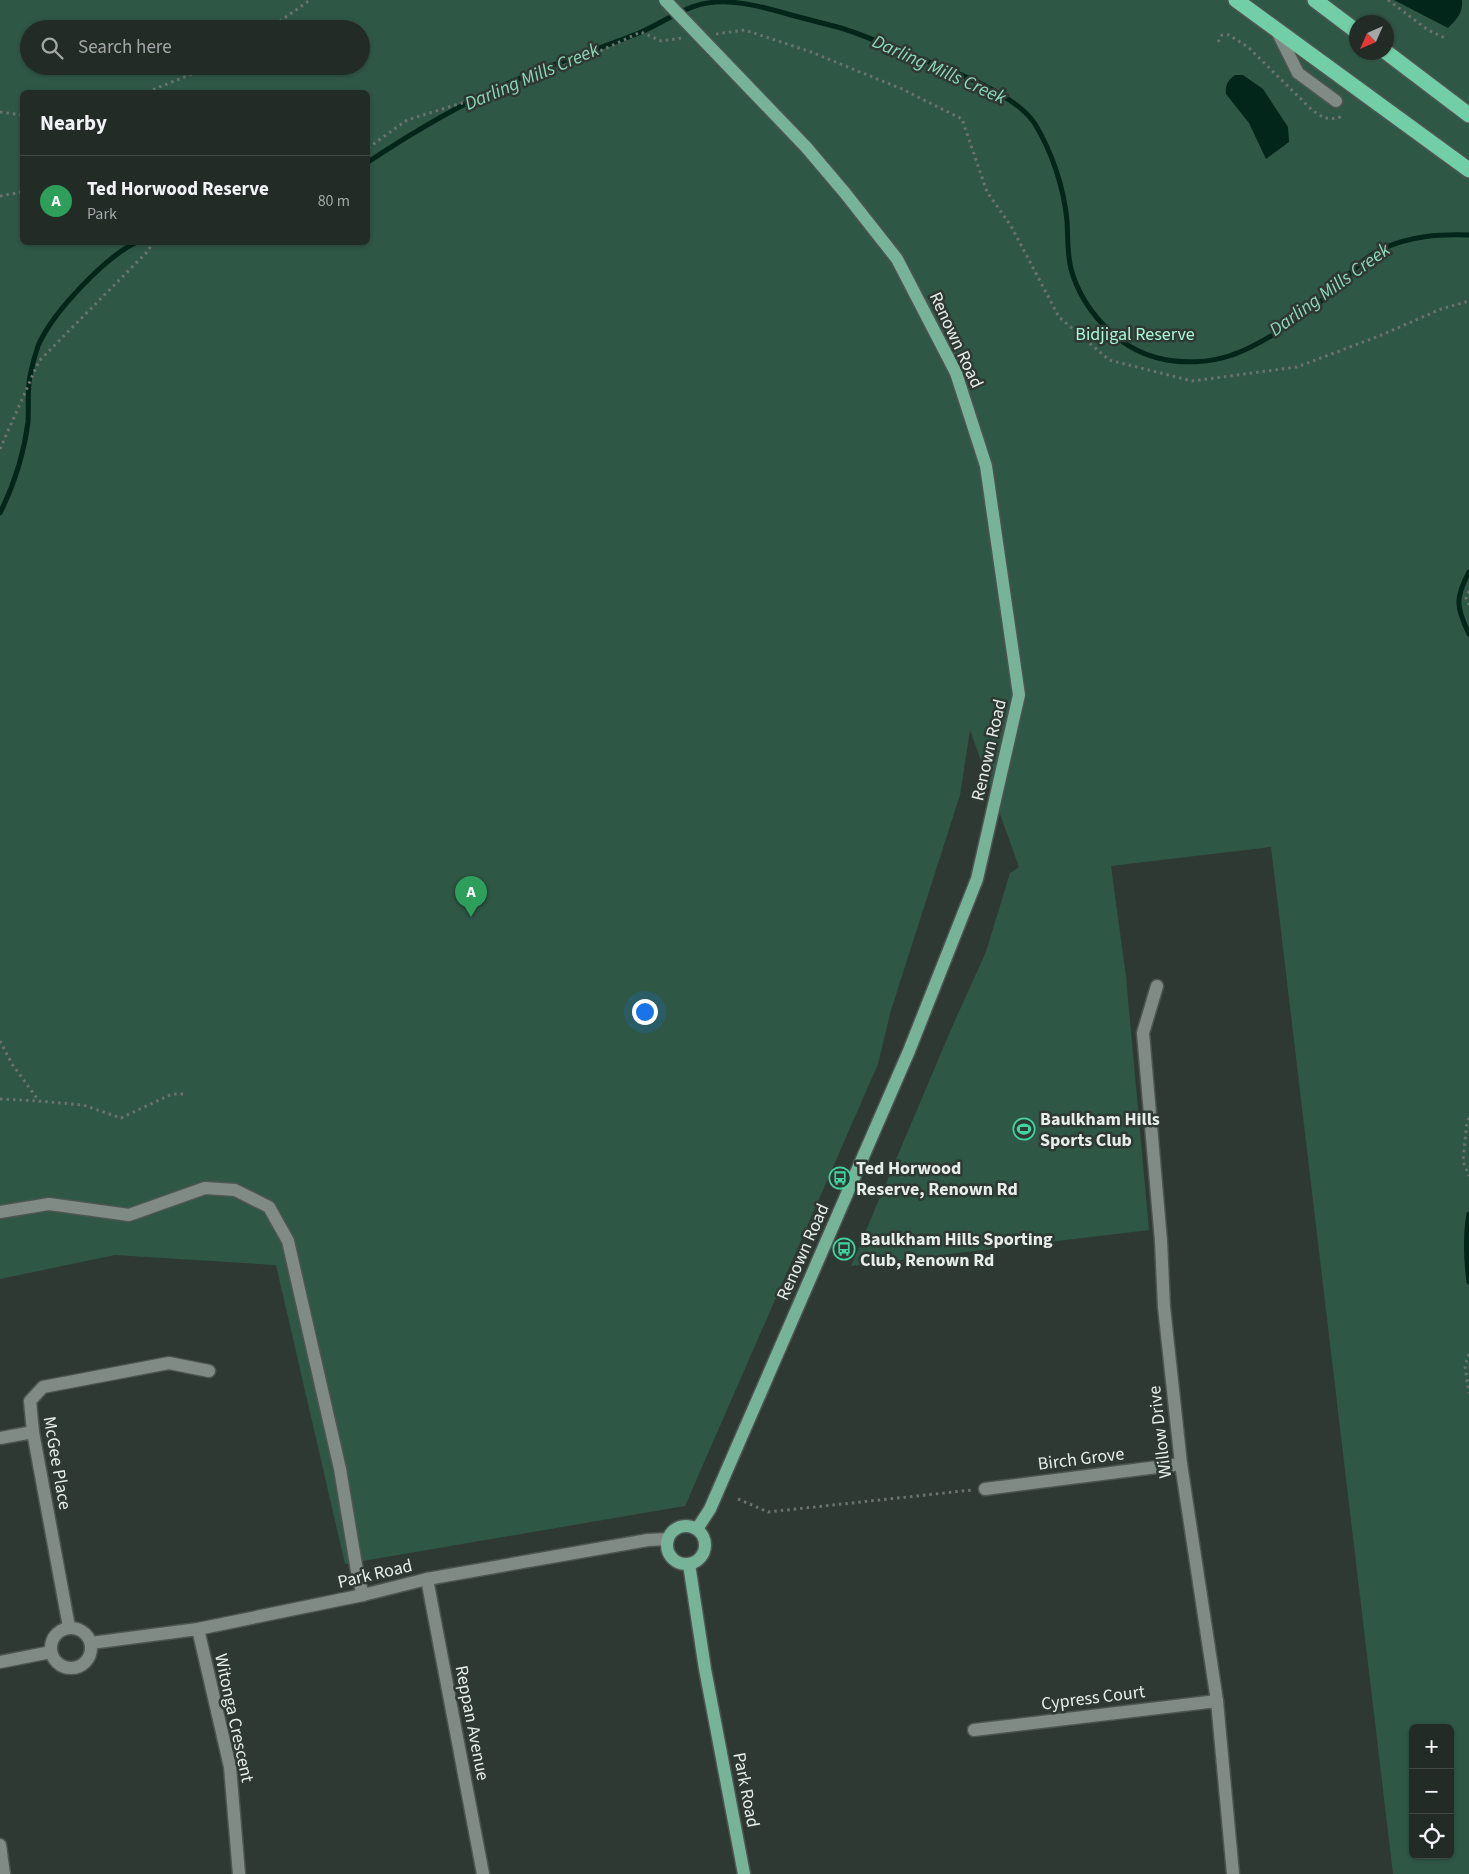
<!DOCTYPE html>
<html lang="en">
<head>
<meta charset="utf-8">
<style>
  body { margin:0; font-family:"Source Sans 3",sans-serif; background:#2f3733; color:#f1f3f6 }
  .controls { position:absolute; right:15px; bottom:15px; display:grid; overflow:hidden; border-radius:8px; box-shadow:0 1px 4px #0004 }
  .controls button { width:45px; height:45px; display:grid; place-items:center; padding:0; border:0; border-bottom:1px solid #404744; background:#232b27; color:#f1f3f6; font:25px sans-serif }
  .compass { position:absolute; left:1349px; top:15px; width:45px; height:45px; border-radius:50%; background:#232b27; box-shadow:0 1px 4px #0004; rotate:225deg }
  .you { position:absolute; left:644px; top:1011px; width:18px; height:18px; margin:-12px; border:4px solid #fff; border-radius:50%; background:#1a73e8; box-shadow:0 0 0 8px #1a73e833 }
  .badge { display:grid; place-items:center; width:32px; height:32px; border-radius:50%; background:#8bbbb9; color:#fff; font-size:16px; font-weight:700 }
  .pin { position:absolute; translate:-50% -41px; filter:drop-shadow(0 1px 2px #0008) }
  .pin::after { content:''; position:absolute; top:26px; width:18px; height:15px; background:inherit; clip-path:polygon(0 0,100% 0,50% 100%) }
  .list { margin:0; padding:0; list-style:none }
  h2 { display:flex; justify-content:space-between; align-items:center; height:65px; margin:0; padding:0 20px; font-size:21px }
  h2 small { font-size:16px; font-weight:400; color:#a3a7a7 }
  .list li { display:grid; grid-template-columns:32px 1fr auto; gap:15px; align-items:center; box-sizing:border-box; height:90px; padding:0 20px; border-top:1px solid #404744 }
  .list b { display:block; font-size:19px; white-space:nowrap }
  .list p { margin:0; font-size:16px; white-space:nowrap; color:#a3a7a7 }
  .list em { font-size:16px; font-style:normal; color:#a3a7a7 }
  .icon { flex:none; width:28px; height:28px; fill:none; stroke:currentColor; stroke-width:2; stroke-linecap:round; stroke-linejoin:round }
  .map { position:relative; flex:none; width:1469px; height:1874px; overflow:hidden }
  .search { position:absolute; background:#232b27; box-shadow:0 1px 4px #0004; left:20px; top:20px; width:350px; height:55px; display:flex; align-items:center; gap:12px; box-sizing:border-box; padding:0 18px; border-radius:28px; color:#a3a7a7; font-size:19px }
  .panel { position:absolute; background:#232b27; box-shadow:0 1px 4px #0004; left:20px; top:90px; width:350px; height:155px; border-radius:8px }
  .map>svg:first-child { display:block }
  .green { fill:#2f5746; fill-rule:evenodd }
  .water { fill:#022619 }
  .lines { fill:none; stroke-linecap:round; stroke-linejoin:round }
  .stream { stroke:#022619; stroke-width:5 }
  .minor-casing { stroke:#4d5552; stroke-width:15 }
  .major-casing { stroke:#4d5552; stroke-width:15 }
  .highway-casing { stroke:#4d5552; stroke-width:18 }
  .path { stroke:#6a736f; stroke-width:3; stroke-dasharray:2.5 4; stroke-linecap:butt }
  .minor { stroke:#808b85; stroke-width:12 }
  .major { stroke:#77b399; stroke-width:12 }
  .highway { stroke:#71cea7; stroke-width:15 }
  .major-bridge-casing { stroke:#4d5552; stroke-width:15; stroke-linecap:butt }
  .major-bridge { stroke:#77b399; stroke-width:12 }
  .labels { text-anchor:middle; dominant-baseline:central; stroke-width:5; stroke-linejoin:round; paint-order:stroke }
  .park-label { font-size:18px; fill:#aaf7d5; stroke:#2f3934 }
  .street-label { font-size:18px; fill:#e7edea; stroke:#2f3934 }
  .poi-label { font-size:18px; font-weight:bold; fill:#e7edea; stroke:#2f3934; text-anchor:start }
  .water-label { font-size:19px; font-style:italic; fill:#8bd7b6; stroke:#2f3934 }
</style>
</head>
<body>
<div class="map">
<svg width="1469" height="1874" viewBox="0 0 1469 1874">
  <rect width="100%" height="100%" fill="#2f3934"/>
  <path class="green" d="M0,0h1469v1874h-76l-122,-1027 -160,19 15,111 23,253 -298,36 101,-239 34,-75 24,-79 9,-6 -49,-137 -10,65 -69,215 -13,54 -193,442 -340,58 -69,-299 -161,-10 -115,24zM1356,22h30v30h-30zM29,29h332v37h-332zM22,92h346v150h-346zM1413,1728h37v127h-37z"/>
  <g class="water">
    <path d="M1394,0h68c1,13 -5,19 -14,28z"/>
    <path d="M1235,75h8l20,14 25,38 1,15 -23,17 -17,-36 -23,-29c-1,-9 2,-14 9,-19z"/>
  </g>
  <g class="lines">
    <g class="stream">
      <path d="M368,162c45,-30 92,-58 143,-80 41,-18 85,-32 128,-49 33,-14 50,-33 89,-31 23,1 45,8 67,14 15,4 31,8 46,12 26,8 51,20 77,30 34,13 97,35 117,66 17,28 29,64 32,97 1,16 0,32 4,48 11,40 46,79 87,89 23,6 52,5 74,-3 25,-8 68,-36 88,-53 21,-17 37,-41 62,-53 28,-13 57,-15 87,-14"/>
      <path d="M260,242h17"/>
      <path d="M0,513c14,-28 24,-60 28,-91 1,-16 -1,-31 2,-46 2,-10 5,-21 8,-30 14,-33 67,-89 99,-104"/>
      <path d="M1469,572c-14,26 -13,35 0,62"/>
      <path d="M1469,1214c-4,23 -3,45 0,68"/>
    </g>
    <g class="minor-casing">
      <g id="minor">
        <path d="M1277,31l21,42 38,28"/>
        <path d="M1157,986l-14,47 18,208 3,66 17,157 36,237 16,173"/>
        <path d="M0,1212l49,-8 80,11 76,-27 30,2 34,17 19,34 52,228 18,108 5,18"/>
        <path d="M0,1438l33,-6"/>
        <path d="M985,1489l196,-25"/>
        <path d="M427,1579l56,295"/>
        <path d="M69,1627l-36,-195 -3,-31 13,-14 126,-24 40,8"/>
        <circle cx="71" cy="1648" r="20"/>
        <path d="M198,1629l32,138 9,107"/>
        <path d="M91,1643l107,-14 165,-34 64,-16 221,-39 20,-1"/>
        <path d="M0,1662l51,-10"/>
        <path d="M974,1730l243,-29"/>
        <path d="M0,1845l4,29"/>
      </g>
    </g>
    <g class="major-casing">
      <g id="major">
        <circle cx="686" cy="1545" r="19"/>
        <path d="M697,1529l13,-20 199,-458 68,-172 42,-184 -33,-229 -30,-93 -59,-114 -52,-66 -39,-46"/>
        <path d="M689,1564l16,105 39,205"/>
      </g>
    </g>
    <g class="highway-casing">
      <g id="highway">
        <path d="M1236,0l233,170"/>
        <path d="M1315,0l41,31"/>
        <path d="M1386,52l83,63"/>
      </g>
    </g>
    <g class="path">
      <path d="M1388,0l40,30 19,9"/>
      <path d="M269,29l41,-29"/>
      <path d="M716,34l29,-4 66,22 91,37 60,30 25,73 24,34 48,91 50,43 83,21 105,-14 82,-31 62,-27 28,-8"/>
      <path d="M1218,42l4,-7h7l19,12 63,62c10,8 17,12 29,8l2,-4"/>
      <path d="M147,92l65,-26"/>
      <path d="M0,112l22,3"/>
      <path d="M368,148l39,-28 84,-26 98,-38 52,-24 20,9 21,-3"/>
      <path d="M0,196l22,-4"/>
      <path d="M0,449l39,-88 109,-110 5,-9"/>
      <path d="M1469,591l-3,7 3,7"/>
      <path d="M0,1041l12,23 27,37 44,4 38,13 51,-24h14"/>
      <path d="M0,1099l39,2"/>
      <path d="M1469,1118l-2,4 -4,39 6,15"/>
      <path d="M1469,1354l-4,12 4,27"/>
      <path d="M738,1499l30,13 204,-22"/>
    </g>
    <use href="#minor" class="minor"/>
    <use href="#major" class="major"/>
    <use href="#highway" class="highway"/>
    <g class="major-bridge-casing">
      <path id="major-bridge" d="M665,0l141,147"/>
    </g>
    <use href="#major-bridge" class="major-bridge"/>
  </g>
  <defs>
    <g id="stadium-ring" transform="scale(1.125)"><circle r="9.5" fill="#2f3934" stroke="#42d4a0" stroke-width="1.5"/><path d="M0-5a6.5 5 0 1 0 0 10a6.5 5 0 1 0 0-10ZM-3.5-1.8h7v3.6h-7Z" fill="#42d4a0"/></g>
    <g id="bus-ring" transform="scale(1.125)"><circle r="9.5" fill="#2f3934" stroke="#42d4a0" stroke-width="1.5"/><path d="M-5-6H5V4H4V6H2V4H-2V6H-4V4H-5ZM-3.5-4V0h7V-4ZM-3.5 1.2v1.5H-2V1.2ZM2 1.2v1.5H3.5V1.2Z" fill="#42d4a0"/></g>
  </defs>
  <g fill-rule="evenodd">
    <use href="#stadium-ring" x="1024" y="1129"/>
    <use href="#bus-ring" x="840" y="1178"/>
    <use href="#bus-ring" x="844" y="1249"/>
  </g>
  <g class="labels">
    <g class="park-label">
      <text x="1135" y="334">Bidjigal Reserve</text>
    </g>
    <g class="street-label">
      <text transform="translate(956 340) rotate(65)">Renown Road</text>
      <text transform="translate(989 750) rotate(-77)">Renown Road</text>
      <text transform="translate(803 1252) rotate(-66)">Renown Road</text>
      <text transform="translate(1160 1432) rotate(-97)">Willow Drive</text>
      <text transform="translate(1081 1459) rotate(-7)">Birch Grove</text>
      <text transform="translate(57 1463) rotate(80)">McGee Place</text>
      <text transform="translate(375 1574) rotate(-13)">Park Road</text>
      <text transform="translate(1093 1698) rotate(-7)">Cypress Court</text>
      <text transform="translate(234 1718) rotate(78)">Witonga Crescent</text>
      <text transform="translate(472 1723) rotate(79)">Reppan Avenue</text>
      <text transform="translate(746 1790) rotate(79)">Park Road</text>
    </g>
    <g class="poi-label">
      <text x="1040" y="1119">Baulkham Hills<tspan x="1040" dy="21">Sports Club</tspan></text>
      <text x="856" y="1168">Ted Horwood<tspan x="856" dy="21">Reserve, Renown Rd</tspan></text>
      <text x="860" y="1239">Baulkham Hills Sporting<tspan x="860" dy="21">Club, Renown Rd</tspan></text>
    </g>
    <g class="water-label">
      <text transform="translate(939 70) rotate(24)">Darling Mills Creek</text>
      <text transform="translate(532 77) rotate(-23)">Darling Mills Creek</text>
      <text transform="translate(1330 290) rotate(-36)">Darling Mills Creek</text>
    </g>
  </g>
</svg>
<div class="controls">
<button>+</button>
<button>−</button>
<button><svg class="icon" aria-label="locate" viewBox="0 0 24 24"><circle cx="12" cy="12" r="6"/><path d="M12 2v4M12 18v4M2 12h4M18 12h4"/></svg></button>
</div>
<svg class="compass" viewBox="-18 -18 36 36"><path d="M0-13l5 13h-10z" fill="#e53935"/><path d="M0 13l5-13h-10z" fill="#a3a7a7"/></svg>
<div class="you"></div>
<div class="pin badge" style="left:471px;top:917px;background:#2e9e5b">A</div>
<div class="search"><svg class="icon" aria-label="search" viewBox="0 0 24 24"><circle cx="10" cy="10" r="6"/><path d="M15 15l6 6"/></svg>Search here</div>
<section class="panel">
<h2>Nearby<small></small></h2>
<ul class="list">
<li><span class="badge" style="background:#2e9e5b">A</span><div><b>Ted Horwood Reserve</b><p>Park</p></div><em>80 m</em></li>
</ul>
</section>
</div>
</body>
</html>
